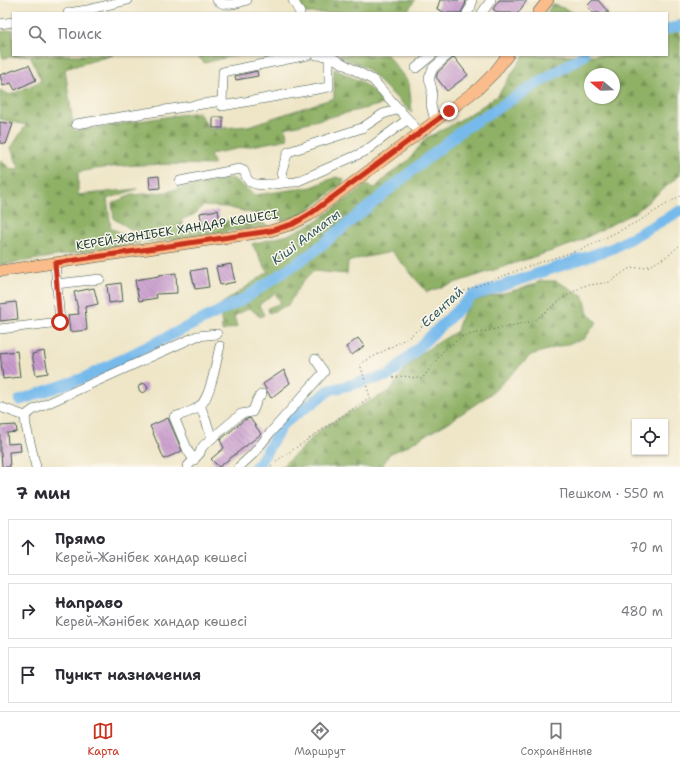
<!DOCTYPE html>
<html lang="ru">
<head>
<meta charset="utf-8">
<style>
  body { margin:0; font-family:"Shantell Sans",sans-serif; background:#f7f7f7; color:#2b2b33 }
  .controls { position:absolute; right:12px; bottom:12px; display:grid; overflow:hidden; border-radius:0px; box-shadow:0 1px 3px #0004 }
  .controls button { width:36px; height:36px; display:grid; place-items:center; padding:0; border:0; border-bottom:1px solid #e1e1e2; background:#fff; color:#2b2b33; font:20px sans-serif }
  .compass { position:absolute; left:584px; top:68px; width:36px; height:36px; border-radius:50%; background:#fff; box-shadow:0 1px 3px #0004; rotate:289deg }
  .stop { position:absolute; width:12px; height:12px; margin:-9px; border:3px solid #c8321e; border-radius:50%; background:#fff }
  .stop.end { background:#c8321e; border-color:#fff; box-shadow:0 1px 4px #0008 }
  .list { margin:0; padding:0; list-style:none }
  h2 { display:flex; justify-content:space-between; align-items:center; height:52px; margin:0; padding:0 16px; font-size:17px }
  h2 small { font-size:13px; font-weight:400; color:#7c7c81 }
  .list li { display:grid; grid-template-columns:26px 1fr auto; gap:12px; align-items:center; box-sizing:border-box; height:56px; margin:0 8px 8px; padding:0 8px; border:1px solid #e1e1e2; border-radius:0px }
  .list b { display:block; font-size:15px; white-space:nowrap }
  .list p { margin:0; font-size:13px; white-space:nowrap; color:#7c7c81 }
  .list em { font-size:13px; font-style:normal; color:#7c7c81 }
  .icon { flex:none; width:22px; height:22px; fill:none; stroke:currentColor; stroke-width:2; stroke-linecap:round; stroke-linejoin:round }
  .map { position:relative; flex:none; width:680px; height:467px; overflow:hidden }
  .search { position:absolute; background:#fff; box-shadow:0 1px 3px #0004; left:12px; right:12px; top:12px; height:44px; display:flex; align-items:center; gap:10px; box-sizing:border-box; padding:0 14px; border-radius:0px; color:#7c7c81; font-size:15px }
  .sheet { height:244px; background:#fff }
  nav { display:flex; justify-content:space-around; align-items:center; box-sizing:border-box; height:56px; border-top:1px solid #e1e1e2; background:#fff; font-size:11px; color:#7c7c81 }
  nav a { display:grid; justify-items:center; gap:2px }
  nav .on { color:#c8321e }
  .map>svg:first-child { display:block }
  .forest { fill:url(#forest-firs); stroke:#57774d; fill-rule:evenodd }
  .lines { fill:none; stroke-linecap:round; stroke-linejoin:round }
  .river { stroke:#76baec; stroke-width:11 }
  .building { fill:url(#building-back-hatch) }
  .minor-casing { stroke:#3e564a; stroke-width:10 }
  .major-casing { stroke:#3e564a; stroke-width:12 }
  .path { stroke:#3e564a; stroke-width:1; stroke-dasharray:1 3; stroke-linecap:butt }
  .minor { stroke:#fff; stroke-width:9 }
  .major { stroke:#fabc8b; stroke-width:11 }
  .route { stroke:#c8321e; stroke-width:5 }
  .labels { text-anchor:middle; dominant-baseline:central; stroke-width:3; stroke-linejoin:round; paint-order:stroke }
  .street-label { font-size:12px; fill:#1f3d34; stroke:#fbf7ec }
  .water-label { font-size:13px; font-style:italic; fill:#355c62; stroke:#fbf7ec }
</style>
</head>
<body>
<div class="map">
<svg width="680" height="467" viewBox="0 0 680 467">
  <defs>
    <pattern id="forest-firs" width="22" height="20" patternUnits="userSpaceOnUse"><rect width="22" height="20" fill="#8fb166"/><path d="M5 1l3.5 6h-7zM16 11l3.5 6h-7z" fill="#749155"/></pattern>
    <pattern id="building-back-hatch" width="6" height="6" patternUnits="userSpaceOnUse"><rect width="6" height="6" fill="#c99cce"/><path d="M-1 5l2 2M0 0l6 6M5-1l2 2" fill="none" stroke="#a380a8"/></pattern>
  </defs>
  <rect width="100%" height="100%" fill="#fbf7ec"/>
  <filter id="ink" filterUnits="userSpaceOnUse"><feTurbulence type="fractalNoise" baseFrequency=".025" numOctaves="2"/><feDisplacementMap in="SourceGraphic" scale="8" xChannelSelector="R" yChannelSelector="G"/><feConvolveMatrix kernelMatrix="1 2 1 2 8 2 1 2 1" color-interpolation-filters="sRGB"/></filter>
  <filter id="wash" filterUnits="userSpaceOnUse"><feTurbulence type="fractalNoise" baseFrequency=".012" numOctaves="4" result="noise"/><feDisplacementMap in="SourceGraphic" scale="16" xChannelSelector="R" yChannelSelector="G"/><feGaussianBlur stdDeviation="0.9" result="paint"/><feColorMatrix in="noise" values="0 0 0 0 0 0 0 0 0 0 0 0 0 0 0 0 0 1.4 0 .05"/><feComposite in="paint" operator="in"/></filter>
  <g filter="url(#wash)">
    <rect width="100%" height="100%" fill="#efe6c8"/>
    <g class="forest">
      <path d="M298,0h117l-9,13h-101z"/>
      <path d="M552,4l14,5 7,4h-26z"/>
      <path d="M680,20v155l-43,36 -61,32 -149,49 -35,-40 -31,6 -13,4 -1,12 -33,-3 -12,11 -14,23 -19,8 -1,-5 13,-5 -6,-10 -16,12 5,10 -4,2 -10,-9 -16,8 3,11 -15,4 -2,-26 48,-33 -16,-28 36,-9 29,-14 49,-36 9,3 11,-11 23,-17 17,-22 24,-12 28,-17 20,-14 26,-40h143v-26zM590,74h24v24h-24z"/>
      <path d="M13,30v25h16l-26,3 -3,-11v-15z"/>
      <path d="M30,55h83l-48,14 9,62 124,-19 12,17 38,-3 86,-28v-29l26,12 27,22 -102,25 3,11 -78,15 4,11c-46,-1 -91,-2 -136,7v23l59,-6 -30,10 4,29 29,15 -140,22v-105l12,10 7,-2 -8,-20 15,-23 -26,-6v-29l10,5 31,-14z"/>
      <path d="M197,55h39l-32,8z"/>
      <path d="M337,55h50l22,28 3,30 -47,-46z"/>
      <path d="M336,177l8,2 -2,5 -28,22 -19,11 -13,3 -56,-13 -23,-1 -8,8 -14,6 5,9 41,-8 36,2 4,3 -109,15h-16l-4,-8 -24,-14 -2,-16 20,-8 34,-3 21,-6 45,-8 23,17 57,-8z"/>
      <path d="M541,281h15l28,15 4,18 9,8 -13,17 -53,16 -39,38 -43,29 -44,25 -16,7 -7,13h-101l16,-14 24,-24 39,-23 30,-15 15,-22 18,-17 34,-21 4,-14 11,-16 52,-13z"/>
    </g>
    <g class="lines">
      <g class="river">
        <path d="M667,29l13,-3"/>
        <path d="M20,400l64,-22 160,-79 68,-46 150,-123 122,-75"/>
        <path d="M255,467l4,-3 24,-40 47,-34 60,-15 82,-79 141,-48 67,-37"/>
      </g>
    </g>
    <g id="blocks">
      <g class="building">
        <path d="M440,0h26l-1,5 -4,8h-15l-9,-4z"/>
        <path d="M499,0h28l-9,13h-20l-5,-4z"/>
        <path d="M593,0h5l11,13h-16l-6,-7z"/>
        <path d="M454,57l14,18 -21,16 -11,-14 2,-5z"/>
        <path d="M29,65l7,15 -21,10 -4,-7 -8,3 -3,-11z"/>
        <path d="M257,71l1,5 -22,4 -1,-4z"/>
        <rect x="213" y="117" width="10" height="11"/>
        <path d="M0,122l13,2 -7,20 -6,-1z"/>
        <path d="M159,176l1,12 -10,1 -1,-12z"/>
        <path d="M218,210l2,11 -18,3 -2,-11z"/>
        <path d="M231,264l4,18 -15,3 -4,-18z"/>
        <path d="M206,268l3,19 -14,2 -4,-18z"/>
        <path d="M176,273l1,20 -21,1 1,4 -18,3 -4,-21 24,-4v-1z"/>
        <path d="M121,283l2,18 -14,2 -2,-18z"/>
        <path d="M94,288l4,16 -13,3 2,23 -17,2 -2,-17 11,-1 -5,-22z"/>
        <path d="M16,302l2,17 -18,2v-17z"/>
        <path d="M358,338l6,8 -12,9 -6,-8z"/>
        <path d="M17,351l3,26 -17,2 -3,-26z"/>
        <path d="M44,351l4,22 -12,2 -4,-21z"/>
        <path d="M284,370l6,13 -19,15 -8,-14z"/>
        <circle cx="143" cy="388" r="4.5"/>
        <path d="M168,418l14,33 -18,8 -14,-33z"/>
        <path d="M250,418l11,16 -42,33 -8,-8 13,-11 -4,-8 24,-20z"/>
        <path d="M16,425l1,7 -10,1 1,11 12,-1 1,8 -12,1 1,15h-8l-1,-14h-1v-27z"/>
      </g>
    </g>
  </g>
  <g filter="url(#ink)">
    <use href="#blocks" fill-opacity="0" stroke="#3e564a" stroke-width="1"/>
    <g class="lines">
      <g class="minor-casing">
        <g id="minor">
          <path d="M217,0c8,8 21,3 30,0"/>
          <path d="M293,0l7,13"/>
          <path d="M68,13l19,-3 41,-10"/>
          <path d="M467,13l4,-6 1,-7"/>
          <path d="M482,13l9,-13"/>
          <path d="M0,24l13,-2"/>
          <path d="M308,55l-85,17 -1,34 107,-19v-31l-13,-1"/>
          <path d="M327,55l46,25 46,52"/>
          <path d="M416,68l16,-13"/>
          <path d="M435,121l-4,-16 1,-16 -3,-11 4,-10 15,-13"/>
          <path d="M76,124l146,-23"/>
          <path d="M180,181l59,-12 5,2c1,3 2,6 4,9 7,9 36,2 48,2l68,-30 44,-33"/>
          <path d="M285,182l-4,-9 7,-21 74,-24 21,-14 16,-5"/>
          <path d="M56,284l44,-5"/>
          <path d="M0,329l60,-7 -5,-59"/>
          <path d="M199,406l3,4 10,28"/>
          <path d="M0,407l25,9 8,-6 164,-74 20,-2"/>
          <path d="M25,416l1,10 10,41"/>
          <path d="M194,460l-6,-9 -14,-34c8,-3 19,-5 26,-11 11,-10 16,-44 20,-60"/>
          <path d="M187,467l13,-14 1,-4 3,-4 37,-31 11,-2c5,-8 3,-13 10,-18"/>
          <path d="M239,467l14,-13 17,-21 54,-61 -9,-13"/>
        </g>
      </g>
      <g class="major-casing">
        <g id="major">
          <path d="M538,13l10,-13"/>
          <path d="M0,271l270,-40 23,-7 17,-9 169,-127 15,-15 14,-18"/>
        </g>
      </g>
      <g class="path">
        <path d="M393,378l10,-2 19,3 22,-29 19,-14 71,-15 29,-23 20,-12 27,-4 18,-13 22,-3 19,-11 11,-10"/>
        <path d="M271,467l4,-5 95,-65 -10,-33 49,-27 55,-46 65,-25 56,-18 54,-27 41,-25"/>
      </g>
      <use href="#minor" class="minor"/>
      <use href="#major" class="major"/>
    </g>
  </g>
  <g class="lines" filter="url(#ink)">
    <path class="route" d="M60,322l-5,-59 215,-32 23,-7 17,-10 139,-103"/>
  </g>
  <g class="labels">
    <g class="street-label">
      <text transform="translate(177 230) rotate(-9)">КЕРЕЙ-ЖӘНІБЕК ХАНДАР КӨШЕСІ</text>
    </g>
    <g class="water-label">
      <text transform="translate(306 237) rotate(-37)">Кіші Алматы</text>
      <text transform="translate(442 307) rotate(-43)">Есентай</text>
    </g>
  </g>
</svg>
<div class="controls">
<button><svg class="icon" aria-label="locate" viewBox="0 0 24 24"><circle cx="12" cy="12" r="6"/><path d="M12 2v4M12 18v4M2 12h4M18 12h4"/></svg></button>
</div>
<svg class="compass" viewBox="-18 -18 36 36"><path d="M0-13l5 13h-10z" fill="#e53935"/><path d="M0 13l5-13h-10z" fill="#7c7c81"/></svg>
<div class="stop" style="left:60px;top:322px"></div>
<div class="stop end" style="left:449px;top:111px"></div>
<div class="search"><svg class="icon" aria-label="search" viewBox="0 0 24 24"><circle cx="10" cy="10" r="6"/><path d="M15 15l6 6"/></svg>Поиск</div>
</div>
<section class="sheet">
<h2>7 мин<small>Пешком · 550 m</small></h2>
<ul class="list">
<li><svg class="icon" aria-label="ahead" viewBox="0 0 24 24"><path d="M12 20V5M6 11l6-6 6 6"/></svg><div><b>Прямо</b><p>Керей-Жәнібек хандар көшесі</p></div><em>70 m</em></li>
<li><svg class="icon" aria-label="right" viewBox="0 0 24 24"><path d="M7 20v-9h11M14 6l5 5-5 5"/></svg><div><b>Направо</b><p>Керей-Жәнібек хандар көшесі</p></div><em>480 m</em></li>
<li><svg class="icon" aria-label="arrive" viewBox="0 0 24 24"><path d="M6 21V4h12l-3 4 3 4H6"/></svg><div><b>Пункт назначения</b></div></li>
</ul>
</section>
<nav>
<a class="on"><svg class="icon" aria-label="map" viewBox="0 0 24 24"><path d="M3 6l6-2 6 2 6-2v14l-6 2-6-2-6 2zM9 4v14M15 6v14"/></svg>Карта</a>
<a><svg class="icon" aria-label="directions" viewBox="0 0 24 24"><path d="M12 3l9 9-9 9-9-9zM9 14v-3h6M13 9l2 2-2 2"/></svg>Маршрут</a>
<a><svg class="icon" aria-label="saved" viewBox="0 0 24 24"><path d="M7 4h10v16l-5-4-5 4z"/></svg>Сохранённые</a>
</nav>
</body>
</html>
